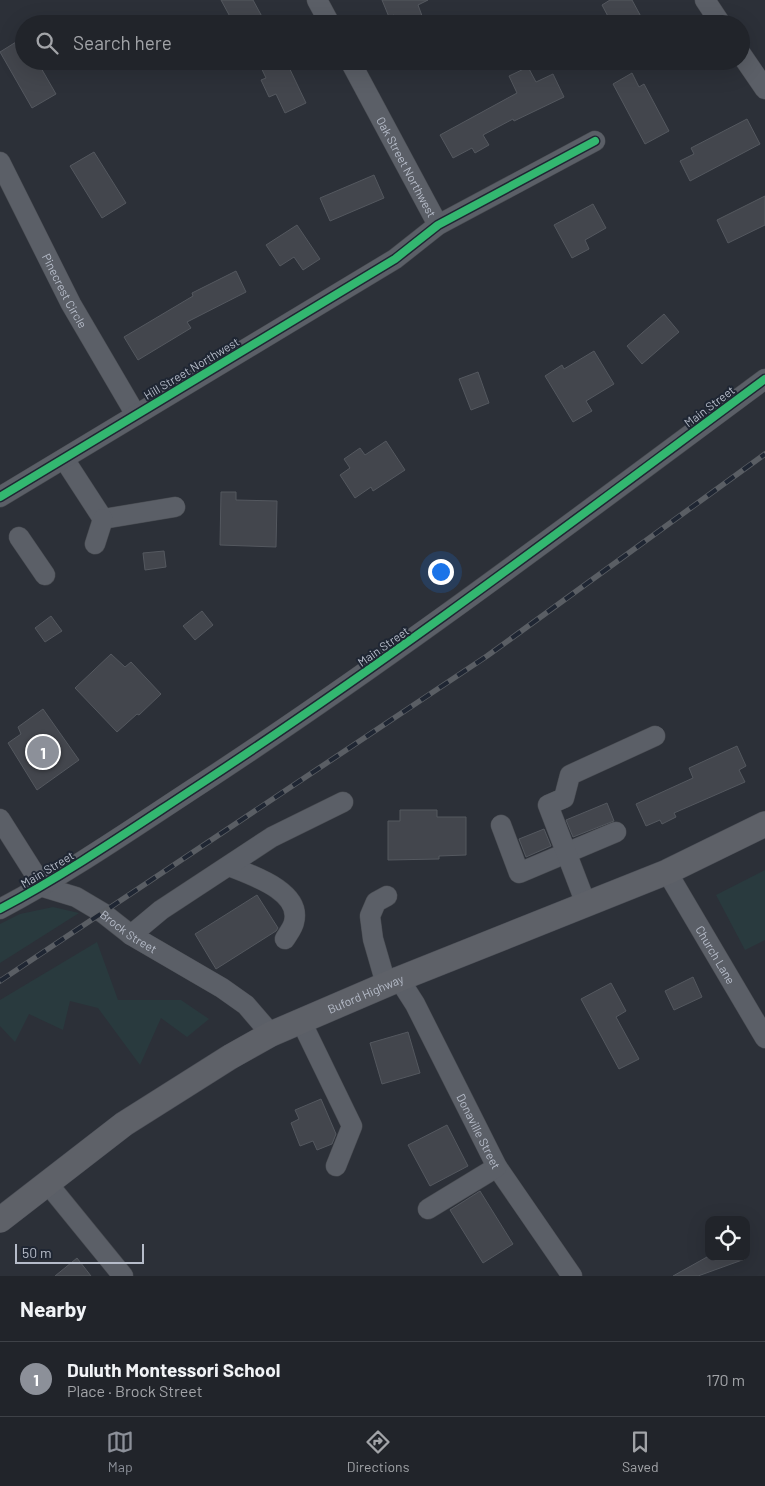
<!DOCTYPE html>
<html lang="en">
<head>
<meta charset="utf-8">
<style>
  body { margin:0; font-family:Barlow,sans-serif; background:#2d3036; color:#f1f3f6 }
  .controls { position:absolute; right:15px; bottom:15px; display:grid; overflow:hidden; border-radius:10px; box-shadow:0 5px 20px #0002 }
  .controls button { width:45px; height:45px; display:grid; place-items:center; padding:0; border:0; border-bottom:1px solid #3e4147; background:#21242a; color:#f1f3f6; font:25px sans-serif }
  .scale { position:absolute; left:15px; bottom:12px; width:129px; box-sizing:border-box; padding-left:5px; border:2px solid #b6bcc9; border-top:0; font-size:14px; line-height:18px; white-space:nowrap; color:#b6bcc9; -webkit-text-stroke:4px #1f2633; paint-order:stroke }
  .you { position:absolute; left:440px; top:571px; width:18px; height:18px; margin:-12px; border:4px solid #fff; border-radius:50%; background:#1a73e8; box-shadow:0 0 0 8px #1a73e833 }
  .badge { display:grid; place-items:center; width:32px; height:32px; border-radius:50%; background:#8c9099; color:#fff; font-size:16px; font-weight:700 }
  .pin { position:absolute; translate:-50% -50%; border:2px solid #fff; box-shadow:0 1px 5px #0006 }
  .list { margin:0; padding:0; list-style:none }
  h2 { display:flex; justify-content:space-between; align-items:center; height:65px; margin:0; padding:0 20px; font-size:21px }
  h2 small { font-size:16px; font-weight:400; color:#a2a4a8 }
  .list li { display:grid; grid-template-columns:32px 1fr auto; gap:15px; align-items:center; box-sizing:border-box; height:75px; padding:0 20px; border-top:1px solid #3e4147 }
  .list b { display:block; font-size:19px; white-space:nowrap }
  .list p { margin:0; font-size:16px; white-space:nowrap; color:#a2a4a8 }
  .list em { font-size:16px; font-style:normal; color:#a2a4a8 }
  .icon { flex:none; width:28px; height:28px; fill:none; stroke:currentColor; stroke-width:2; stroke-linecap:round; stroke-linejoin:round }
  .map { position:relative; flex:none; width:765px; height:1276px; overflow:hidden }
  .search { position:absolute; background:#21242a; box-shadow:0 5px 20px #0002; left:15px; right:15px; top:15px; height:55px; display:flex; align-items:center; gap:12px; box-sizing:border-box; padding:0 18px; border-radius:28px; color:#a2a4a8; font-size:19px }
  .sheet { height:140px; background:#21242a }
  nav { display:flex; justify-content:space-around; align-items:center; box-sizing:border-box; height:70px; border-top:1px solid #3e4147; background:#21242a; font-size:14px; color:#a2a4a8 }
  nav a { display:grid; justify-items:center; gap:2px }
  nav .on { color:#8c9099 }
  .map>svg:first-child { display:block }
  .green { fill:#293a3e }
  .building { fill:#43464d; stroke:#54585f }
  .lines { fill:none; stroke-linecap:round; stroke-linejoin:round }
  .minor-casing { stroke:#484b51; stroke-width:21 }
  .major-casing { stroke:#4a4d55; stroke-width:26 }
  .minor { stroke:#5b5f67; stroke-width:20 }
  .major { stroke:#5e6168; stroke-width:25 }
  .rail-casing { stroke:#5a5e64; stroke-width:5.5 }
  .rail { stroke:#1f2633; stroke-width:4; stroke-dasharray:11; stroke-linecap:butt }
  .cycleway-casing { stroke:#1f2633; stroke-width:11 }
  .cycleway { stroke:#33b770; stroke-width:8 }
  .labels { text-anchor:middle; dominant-baseline:central; stroke-width:4; stroke-linejoin:round; paint-order:stroke }
  .street-label { font-size:12px; fill:#b6bcc9; stroke:#1f2633 }
</style>
</head>
<body>
<div class="map">
<svg width="765" height="1276" viewBox="0 0 765 1276">
  <rect width="100%" height="100%" fill="#2c3038"/>
  <g class="green">
    <path d="M765,870v70l-20,10 -29,-55z"/>
    <path d="M53,907l26,6 -79,50v-39l20,-10z"/>
    <path d="M97,942l21,58h63l28,19 -22,18 -26,-19 -21,47 -42,-57 -28,-7 -7,29 -34,-16 -14,28 -15,-16v-26z"/>
  </g>
  <g class="building">
    <path d="M221,0h32l13,24h-32z"/>
    <path d="M382,0h46l-10,5 7,19h-28l-3,-9 -5,2z"/>
    <path d="M610,0h22l13,24h-33l-10,-19z"/>
    <path d="M24,37v24h13l19,33 -24,14 -32,-56z"/>
    <path d="M258,61h28l20,42 -21,10 -9,-19 -7,3 -8,-17 5,-2z"/>
    <path d="M528,67l8,15 17,-8 11,23 -50,24 -1,-2 -30,16 6,10 -14,8 -3,-5 -19,10 -13,-23 77,-42 -8,-17z"/>
    <path d="M632,73l7,14 5,-3 25,47 -24,13 -32,-60z"/>
    <path d="M747,119l13,25 -70,37 -10,-20 14,-7 -3,-6z"/>
    <path d="M94,152l32,51 -24,15 -32,-52z"/>
    <path d="M374,175l10,23 -54,23 -10,-23z"/>
    <path d="M765,196v29l-37,18 -11,-23z"/>
    <path d="M593,204l13,24 -21,12 4,9 -17,9 -18,-33z"/>
    <path d="M297,225l23,34 -17,11 -9,-13 -14,9 -14,-21z"/>
    <path d="M236,271l10,21 -59,30 4,6 -53,32 -14,-23 69,-41 -1,-3z"/>
    <path d="M664,314l15,18 -37,32 -15,-18z"/>
    <path d="M594,351l20,33 -28,17 6,10 -19,11 -28,-46 17,-11 2,4z"/>
    <path d="M478,372l11,31 -18,7 -12,-31z"/>
    <path d="M386,441l19,29 -32,21 -2,-4 -16,11 -15,-23 10,-7 -6,-9 16,-11 5,7z"/>
    <path d="M221,492h15v8l41,1 -1,46 -56,-2z"/>
    <path d="M164,551l2,16 -21,3 -2,-17z"/>
    <path d="M202,611l11,14 -18,15 -12,-14z"/>
    <path d="M51,616l11,15 -17,11 -10,-14z"/>
    <path d="M111,654l14,13 6,-5 30,32 -22,21 -2,-1 -20,18 -42,-44z"/>
    <path d="M43,709l36,51 -42,30 -29,-47 13,-9 -3,-7z"/>
    <path d="M737,746l9,20 -7,4 6,12 -71,31 2,4 -14,7 -2,-4 -14,6 -10,-22 57,-26 -4,-10z"/>
    <path d="M607,803l7,18 -41,16 -7,-17z"/>
    <path d="M400,810h37v7h29v38l-27,1v3l-51,1v-39h12z"/>
    <path d="M544,829l7,17 -25,11 -7,-18z"/>
    <path d="M257,895l21,33 -2,3 -60,38 -21,-35z"/>
    <path d="M693,977l9,20 -28,13 -9,-19z"/>
    <path d="M611,983l15,28 -10,6 23,42 -20,10 -38,-70z"/>
    <path d="M408,1032l12,41 -38,11 -12,-41z"/>
    <path d="M321,1099l15,35 -4,10 -15,6 -4,-9 -13,5 -9,-23 8,-4 -4,-9z"/>
    <path d="M447,1125l21,41 -38,20 -22,-41z"/>
    <path d="M480,1191l33,53 -30,19 -33,-53z"/>
    <path d="M707,1257h38v2l-47,17h-25z"/>
    <path d="M77,1258l14,18h-36z"/>
  </g>
  <g class="lines">
    <g class="minor-casing">
      <g id="minor">
        <path d="M317,0l13,24"/>
        <path d="M705,0l16,24"/>
        <path d="M741,54l24,35"/>
        <path id="s1" d="M350,61l88,164"/>
        <path id="s2" d="M0,162l71,142 65,111"/>
        <path d="M64,459l39,60 72,-12"/>
        <path d="M0,497l395,-238 43,-34 157,-84"/>
        <path d="M19,537l26,38"/>
        <path d="M95,544l8,-25"/>
        <path id="s3" d="M0,819l43,68 33,10 27,16 28,22 91,53 24,17 25,29"/>
        <path d="M501,825l18,48 97,-41"/>
        <path d="M229,866c22,9 73,25 65,56 -1,6 -7,13 -9,17"/>
        <path id="s4" d="M667,872l98,166"/>
        <path d="M586,904l-38,-99 16,-7 6,-23 85,-39"/>
        <path d="M0,909c70,-37 136,-83 202,-126 194,-127 378,-267 563,-404"/>
        <path d="M131,935l30,-25 111,-73 71,-35"/>
        <path id="s5" d="M399,979l16,25 82,163 75,109"/>
        <path d="M386,984l-13,-45 -3,-23 6,-14 11,-6"/>
        <path d="M301,1021l51,105 -16,40"/>
        <path d="M48,1184l75,92"/>
        <path d="M428,1209l69,-42"/>
      </g>
    </g>
    <g class="major-casing">
      <g id="major">
        <path id="s6" d="M0,1220l124,-96 106,-67 41,-23 128,-55 268,-107 98,-48"/>
      </g>
    </g>
    <use href="#minor" class="minor"/>
    <use href="#major" class="major"/>
    <g class="rail-casing">
      <path id="rail" d="M0,981l487,-325 278,-202"/>
    </g>
    <use href="#rail" class="rail"/>
    <g class="cycleway-casing">
      <g id="cycleway">
        <path d="M0,497l395,-238 43,-34 157,-84"/>
        <path d="M0,909c70,-37 136,-83 202,-126 194,-127 378,-267 563,-404"/>
      </g>
    </g>
    <use href="#cycleway" class="cycleway"/>
  </g>
  <g class="labels">
    <g class="street-label">
      <text stroke="none"><textPath href="#s1" startOffset="120">Oak Street Northwest</textPath></text>
      <text stroke="none"><textPath href="#s2" startOffset="144">Pinecrest Circle</textPath></text>
      <text transform="translate(191 368) rotate(-31)">Hill Street Northwest</text>
      <text transform="translate(709 406) rotate(-37)">Main Street</text>
      <text transform="translate(383 646) rotate(-35)">Main Street</text>
      <text transform="translate(47 869) rotate(-31)">Main Street</text>
      <text stroke="none"><textPath href="#s3" startOffset="178">Brock Street</textPath></text>
      <text stroke="none"><textPath href="#s4" startOffset="96">Church Lane</textPath></text>
      <text stroke="none"><textPath href="#s6" startOffset="432">Buford Highway</textPath></text>
      <text stroke="none"><textPath href="#s5" startOffset="172">Donaville Street</textPath></text>
    </g>
  </g>
</svg>
<div class="controls">
<button><svg class="icon" aria-label="locate" viewBox="0 0 24 24"><circle cx="12" cy="12" r="6"/><path d="M12 2v4M12 18v4M2 12h4M18 12h4"/></svg></button>
</div>
<div class="scale">50 m</div>
<div class="you"></div>
<div class="pin badge" style="left:43px;top:752px">1</div>
<div class="search"><svg class="icon" aria-label="search" viewBox="0 0 24 24"><circle cx="10" cy="10" r="6"/><path d="M15 15l6 6"/></svg>Search here</div>
</div>
<section class="sheet">
<h2>Nearby<small></small></h2>
<ul class="list">
<li><span class="badge">1</span><div><b>Duluth Montessori School</b><p>Place · Brock Street</p></div><em>170 m</em></li>
</ul>
</section>
<nav>
<a class="on"><svg class="icon" aria-label="map" viewBox="0 0 24 24"><path d="M3 6l6-2 6 2 6-2v14l-6 2-6-2-6 2zM9 4v14M15 6v14"/></svg>Map</a>
<a><svg class="icon" aria-label="directions" viewBox="0 0 24 24"><path d="M12 3l9 9-9 9-9-9zM9 14v-3h6M13 9l2 2-2 2"/></svg>Directions</a>
<a><svg class="icon" aria-label="saved" viewBox="0 0 24 24"><path d="M7 4h10v16l-5-4-5 4z"/></svg>Saved</a>
</nav>
</body>
</html>
